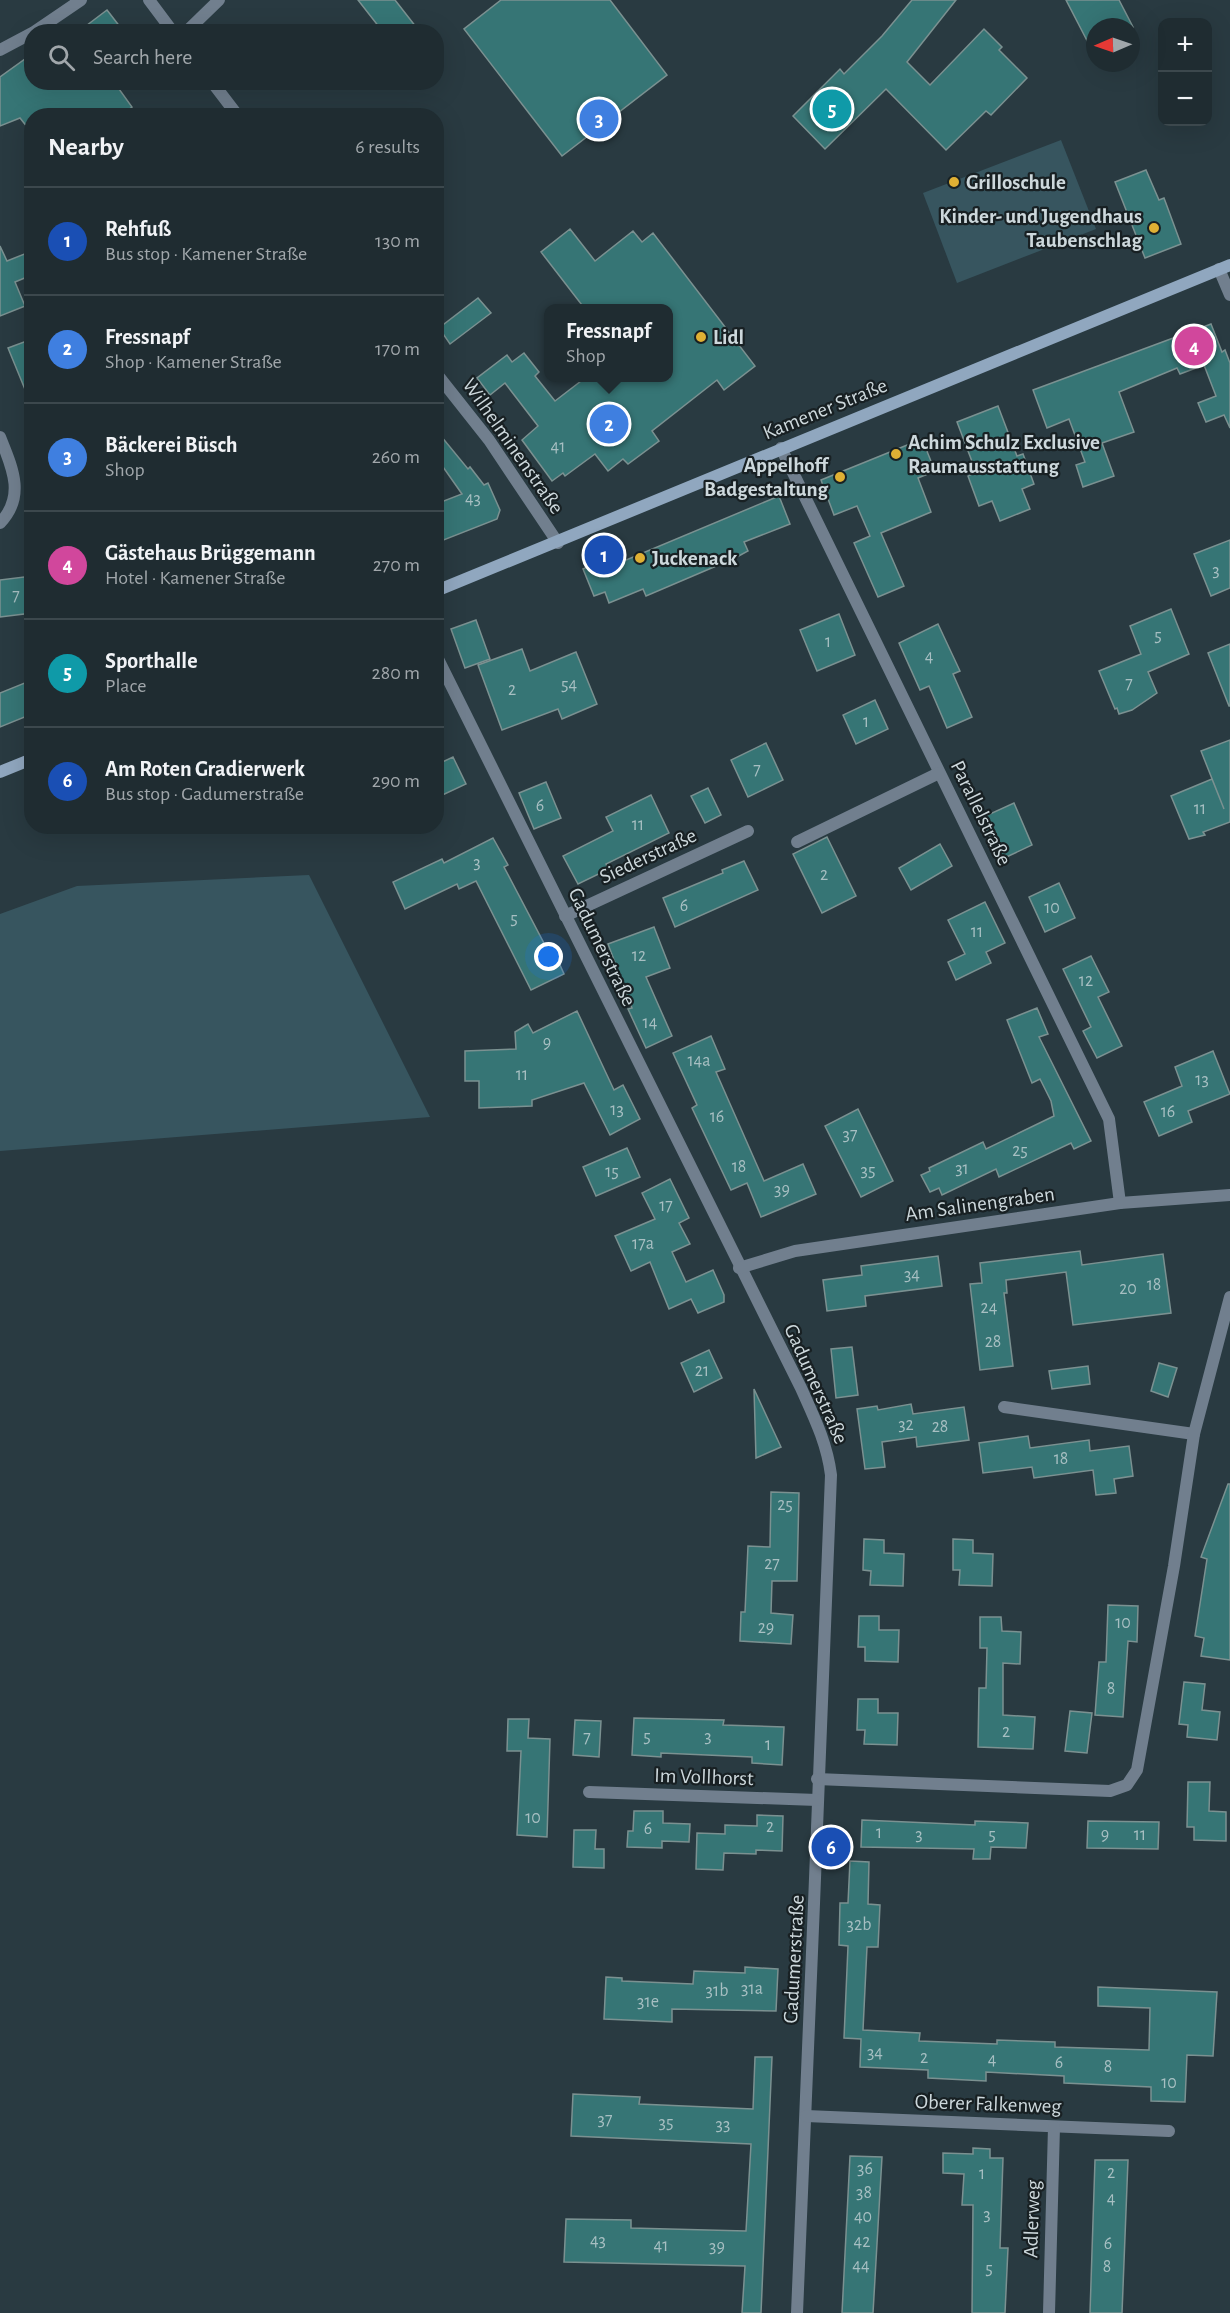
<!DOCTYPE html>
<html lang="en">
<head>
<meta charset="utf-8">
<style>
  body { margin:0; font-family:"Alegreya Sans",sans-serif; background:#2c383d; color:#f1f3f6 }
  .controls { position:absolute; right:18px; top:18px; display:grid; overflow:hidden; border-radius:12px; box-shadow:0 6px 24px #0002 }
  .controls button { width:54px; height:54px; display:grid; place-items:center; padding:0; border:0; border-bottom:2px solid #3c484d; background:#1f2c31; color:#f1f3f6; font:30px sans-serif }
  .compass { position:absolute; left:1086px; top:18px; width:54px; height:54px; border-radius:50%; background:#1f2c31; box-shadow:0 6px 24px #0002; rotate:268deg }
  .you { position:absolute; left:549px; top:957px; width:21px; height:21px; margin:-15px; border:4px solid #fff; border-radius:50%; background:#1a73e8; box-shadow:0 0 0 9px #1a73e833 }
  .badge { display:grid; place-items:center; width:39px; height:39px; border-radius:50%; background:#1a73e8; color:#fff; font-size:20px; font-weight:700 }
  .pin { position:absolute; translate:-50% -50%; border:3px solid #fff; box-shadow:0 2px 6px #0006 }
  .popup { position:absolute; left:544px; top:304px; width:129px; height:78px; box-sizing:border-box; display:grid; place-content:center; border-radius:12px; background:#1f2c31; filter:drop-shadow(0 2px 4px #0005); font-size:20px; white-space:nowrap; color:#a1a7ab }
  .popup b { font-size:22px; color:#f1f3f6 }
  .popup::after { content:''; position:absolute; left:50%; top:100%; margin-left:-12px; border:12px solid transparent; border-top-color:#1f2c31 }
  .list { margin:0; padding:0; list-style:none }
  h2 { display:flex; justify-content:space-between; align-items:center; height:78px; margin:0; padding:0 24px; font-size:26px }
  h2 small { font-size:20px; font-weight:400; color:#a1a7ab }
  .list li { display:grid; grid-template-columns:39px 1fr auto; gap:18px; align-items:center; box-sizing:border-box; height:108px; padding:0 24px; border-top:2px solid #3c484d }
  .list b { display:block; font-size:22px; white-space:nowrap }
  .list p { margin:0; font-size:20px; white-space:nowrap; color:#a1a7ab }
  .list em { font-size:20px; font-style:normal; color:#a1a7ab }
  .icon { flex:none; width:33px; height:33px; fill:none; stroke:currentColor; stroke-width:2; stroke-linecap:round; stroke-linejoin:round }
  .map { position:relative; flex:none; width:1230px; height:2313px; overflow:hidden }
  .search { position:absolute; background:#1f2c31; box-shadow:0 6px 24px #0002; left:24px; top:24px; width:420px; height:66px; display:flex; align-items:center; gap:15px; box-sizing:border-box; padding:0 21px; border-radius:24px; color:#a1a7ab; font-size:22px }
  .panel { position:absolute; background:#1f2c31; box-shadow:0 6px 24px #0002; left:24px; top:108px; width:420px; height:726px; border-radius:24px }
  .map>svg:first-child { display:block }
  .green { fill:#37555f }
  .building { fill:#367575; stroke:#7b9191; stroke-width:1.5 }
  .lines { fill:none; stroke-linecap:round; stroke-linejoin:round }
  .street { stroke:#717f8e; stroke-width:12 }
  .secondary { stroke:#90a7bf; stroke-width:12 }
  .poi-dot { fill:#dfb034; stroke:#182023; stroke-width:2 }
  .labels { text-anchor:middle; dominant-baseline:central; stroke-width:4.5; stroke-linejoin:round; paint-order:stroke }
  .number-label { font-size:18px; fill:#a7bfc2 }
  .poi-label { font-size:21px; font-weight:bold; fill:#cdd8dc; stroke:#182023; text-anchor:start }
  .street-label { font-size:21px; fill:#cdd8dc; stroke:#182023 }
</style>
</head>
<body>
<div class="map">
<svg width="1230" height="2313" viewBox="0 0 1230 2313">
  <rect width="100%" height="100%" fill="#293a41"/>
  <g class="green">
    <path d="M1061,140l35,89 -139,54 -34,-90z"/>
    <path d="M309,875l121,242 -430,34v-237l77,-28z"/>
  </g>
  <g class="building">
    <path d="M358,0h37l25,32h-37z"/>
    <path d="M501,0h109l57,75 -105,81 -98,-127z"/>
    <path d="M912,0h44l-49,62 23,23 54,-56 18,18 -3,3 28,28 -36,37 -5,-4 -40,39 -60,-61 -61,60 -32,-33 47,-47 4,5 38,-38z"/>
    <path d="M1066,0h53l14,27h-38v29z"/>
    <path d="M107,10l17,22h-46z"/>
    <path d="M32,54v28h82l18,25 -12,9h-88v17l-12,-15 -20,8v-49z"/>
    <path d="M1146,170l13,30 5,-2 17,46 -36,14 -30,-76z"/>
    <path d="M570,229l25,32 38,-30 9,11 11,-9 102,133 -31,24 -7,-10 -65,51 7,10 -31,23 -5,-5 -15,12 -13,-17 -30,22 -2,-3 -11,8 -30,-41 16,-14 -33,-43 -15,12 -13,-17 30,-23 5,7 12,-9 15,19 -4,4 20,25 30,-23h84v-69h-84l-44,-57z"/>
    <path d="M0,246l7,15 25,-10v24l-17,7 10,24 -25,10z"/>
    <path d="M478,298l13,15 -41,31 -11,-16z"/>
    <path d="M1211,324l11,28 3,-2 5,13v65l-6,-13 -18,7 -8,-19 18,-7 -12,-31 -24,9 -3,-6 -58,24 15,40 -32,11 12,33 -31,11 -7,-22 9,-3 -16,-43 -22,9 -14,-38z"/>
    <path d="M32,339v65h-1l-23,-56z"/>
    <path d="M998,406l19,50 6,-2 11,30 -12,5 8,20 -30,12 -8,-20 -13,5 -11,-30 8,-4 -19,-50z"/>
    <path d="M436,430l32,39 2,-2 14,18 4,-2 12,27 -3,9 -61,24v-39l26,-10 -26,-37z"/>
    <path d="M922,439l13,32 -17,7 13,34 -50,21 23,53 -26,11 -24,-54 16,-7 -13,-30 -23,9 -13,-35z"/>
    <path d="M779,496l11,28 -46,18 4,9 -13,7 -89,38 -3,-7 -34,14 -4,-11 -11,4 -11,-27 33,-14 3,8z"/>
    <path d="M1230,540v48l-19,8 -17,-42z"/>
    <path d="M32,576v37l-32,4v-37z"/>
    <path d="M1171,609l18,45 -41,18 9,21 -25,17 -13,4 -2,-6 -2,1 -16,-38 42,-17 -11,-28z"/>
    <path d="M839,614l16,41 -38,16 -17,-41z"/>
    <path d="M476,620l14,39 -25,9 -14,-39z"/>
    <path d="M938,624l22,47 -7,3 19,43 -25,11 -18,-42 -9,4 -21,-47z"/>
    <path d="M1230,644v62h-1l-21,-53z"/>
    <path d="M522,649l8,22 46,-19 21,52 -35,15 -4,-10 -56,21 -24,-65z"/>
    <path d="M32,680v34l-32,13v-34z"/>
    <path d="M875,700l13,29 -32,15 -13,-29z"/>
    <path d="M1230,740v82l-27,10 2,3 -16,4 -18,-43 41,-17 12,30 -23,-58z"/>
    <path d="M766,743l17,37 -35,17 -17,-37z"/>
    <path d="M453,757l13,27 -30,14v-33z"/>
    <path d="M546,782l15,36 -27,11 -15,-36z"/>
    <path d="M708,788l13,27 -16,8 -14,-27z"/>
    <path d="M651,795l18,38 -63,31 3,5 -31,15 -15,-28 50,-25 -7,-14z"/>
    <path d="M1014,803l18,42 -32,15 -19,-42z"/>
    <path d="M827,837l29,59 -34,17 -29,-59z"/>
    <path d="M493,838l15,27 -4,2 41,78 5,-2 14,31 -33,16 -55,-109 -17,8 -2,-5 -52,25 -12,-27 49,-23 2,4z"/>
    <path d="M940,844l12,22 -41,24 -12,-22z"/>
    <path d="M744,861l14,29 -83,37 -12,-29 60,-25 -1,-3z"/>
    <path d="M1059,883l16,35 -30,14 -16,-35z"/>
    <path d="M985,902l20,41 -19,9 5,11 -35,17 -8,-18 17,-8 -17,-34z"/>
    <path d="M654,927l16,41 -24,9 26,59 -26,12 -18,-39 4,-1 -24,-64z"/>
    <path d="M1091,956l18,36 -11,5 24,49 -25,12 -14,-27 8,-4 -28,-58z"/>
    <path d="M1037,1008l11,26 -9,3 52,104 -17,8 -3,-6 -72,34 -3,-8 -54,26 -3,-7 -9,4 -9,-17 9,-4 -1,-3 54,-26 3,7 68,-33 -3,-15 -11,-22 -8,4 -25,-63z"/>
    <path d="M577,1011l37,79 9,-5 17,34 -30,16 -26,-52 -52,17v6l-53,2v-27h-14v-30l51,-2 -1,-17 13,-8 5,9z"/>
    <path d="M711,1036l14,33 -9,3 48,109 39,-17 13,30 -55,23 -14,-34 -16,7 -39,-82 5,-3 -24,-52z"/>
    <path d="M1213,1051l17,43 -42,17 4,11 -33,14 -15,-34 38,-16 -7,-19z"/>
    <path d="M858,1109l35,72 -32,16 -36,-71z"/>
    <path d="M627,1148l13,29 -44,19 -13,-29z"/>
    <path d="M670,1179l19,39 -10,5 11,21 -18,8 14,30 27,-12 11,25v7l-26,11 -7,-14 -22,10 -19,-47 -19,9 -16,-35 40,-17 -13,-26z"/>
    <path d="M1080,1251l2,14 81,-11 8,59 -98,12 -7,-53 -60,8 1,13h-3l9,73 -33,4 -10,-86 12,-1 -2,-20z"/>
    <path d="M938,1256l4,30 -77,10 1,10 -39,5 -4,-31 39,-5 -1,-9z"/>
    <path d="M852,1347l6,48 -22,3 -5,-49z"/>
    <path d="M709,1350l13,28 -28,14 -13,-29z"/>
    <path d="M1159,1363l18,5 -9,29 -17,-6z"/>
    <path d="M1088,1366l2,18 -38,5 -3,-18z"/>
    <path d="M754,1389l27,58 -25,11z"/>
    <path d="M911,1404l2,10 51,-7 5,33 -52,7 -1,-10 -34,5 3,25 -20,2 -8,-60 20,-3 1,4z"/>
    <path d="M1028,1436l2,12 59,-8 1,11 39,-5 4,30 -19,3 2,14 -20,2 -3,-25 -59,8 -2,-11 -49,6 -4,-30z"/>
    <path d="M1228,1484h2v176l-29,-4 3,-18 -9,-2 12,-77 -6,-2z"/>
    <path d="M771,1492l28,1 -2,88h-25l-1,32 22,2 -2,29 -51,-3 1,-29h4l3,-66 22,1z"/>
    <path d="M864,1539l20,1v13l20,1 -1,32 -33,-1 1,-14 -8,-1z"/>
    <path d="M953,1539l20,1v13l20,1 -1,32 -33,-1 1,-15h-7z"/>
    <path d="M1108,1605l30,1 -1,36 -9,-1 -5,76 -28,-2 4,-53h7z"/>
    <path d="M859,1616h20v14h20l-1,32 -33,-1v-14h-7z"/>
    <path d="M980,1617h21l1,14 19,1 -1,32 -17,-1v52l32,2 -2,32 -55,-2 1,-59h7l1,-40h-7z"/>
    <path d="M1184,1682l21,2 -3,26 18,2 -3,28 -30,-3 1,-12 -9,-1z"/>
    <path d="M858,1699h20v14h20l-1,32 -33,-1 1,-14h-8z"/>
    <path d="M1070,1711l22,2 -5,40 -22,-2z"/>
    <path d="M634,1718l90,2 -1,5 61,2 -2,38 -30,-2v-6l-91,-4v4l-29,-2z"/>
    <path d="M508,1719h21l-1,19 22,1 -3,98 -30,-2 4,-84h-14z"/>
    <path d="M575,1720l26,1 -2,36 -26,-2z"/>
    <path d="M1188,1782h22l-1,29 17,1v29l-32,-1v-13h-7z"/>
    <path d="M634,1811h29v12l27,1 -1,18 -27,-1v7l-35,-1 1,-16h5z"/>
    <path d="M757,1815l26,1 -1,35 -26,-1v4l-32,-1 -1,17 -27,-1 1,-36 28,1v-9l32,1z"/>
    <path d="M862,1820l113,5v-4l53,2 -2,25 -35,-1 -1,12h-17l1,-10 -113,-2z"/>
    <path d="M1088,1821l71,1 -1,27 -71,-1z"/>
    <path d="M574,1830h22l-1,19h9v19l-31,-1z"/>
    <path d="M850,1861l19,1 -1,42 12,1 -2,42h-11l-4,83 57,3 -1,8 78,3v-4l58,2v5l94,3 1,-42 -52,-2v-19l119,5 -4,64 -26,-1 -2,47 -34,-1v-14l-87,-4v-7l-78,-4v9l-58,-3v-8l-68,-3 1,-28 -17,-1 4,-92 -9,-1 1,-42h8z"/>
    <path d="M745,1967l33,2 -2,42 -104,-2v13l-68,-3 2,-42 16,1v3l71,3 1,-13 51,2z"/>
    <path d="M755,2057h17l-11,256h-19l3,-47 -181,-4 2,-43 65,1v8l115,3 5,-87 -180,-8 2,-42 67,3 -1,7 114,5z"/>
    <path d="M973,2148l17,1v9h13l-3,90h8l-3,65h-33l1,-108h-11l2,-31 -21,-1v-20l30,1z"/>
    <path d="M850,2156l32,1 -9,156h-31z"/>
    <path d="M1095,2160h33l-6,153h-32z"/>
  </g>
  <g class="lines">
    <g class="street">
      <path d="M149,0l24,32"/>
      <path d="M34,32l47,-32"/>
      <path d="M186,32l33,-32"/>
      <path d="M0,50l32,-17"/>
      <path d="M212,82l26,34"/>
      <path d="M1219,269l11,26"/>
      <path d="M436,373l53,67 69,103"/>
      <path d="M0,437c12,30 26,59 0,86"/>
      <path d="M781,448l328,671 11,84"/>
      <path d="M436,655l365,733c13,29 26,55 30,87 -12,279 -21,559 -34,838"/>
      <path d="M797,842l142,-69"/>
      <path d="M565,916l183,-85"/>
      <path d="M739,1268l56,-17 325,-48 110,-8"/>
      <path d="M1004,1407l190,27"/>
      <path d="M817,1779l293,12 17,-6 10,-15 37,-204 20,-132 36,-137"/>
      <path d="M589,1792l228,8"/>
      <path d="M806,2116l363,15"/>
      <path d="M1049,2313l5,-186"/>
    </g>
    <g class="secondary">
      <path d="M436,591l794,-326"/>
      <path d="M0,772l32,-13"/>
    </g>
  </g>
  <g class="poi-dot">
    <circle cx="954" cy="182" r="6"/>
    <circle cx="1154" cy="228" r="6"/>
    <circle cx="701" cy="337" r="6"/>
    <circle cx="896" cy="454" r="6"/>
    <circle cx="840" cy="477" r="6"/>
    <circle cx="640" cy="558" r="6"/>
  </g>
  <g class="labels">
    <g class="number-label">
      <text x="558" y="447">41</text>
      <text x="473" y="499">43</text>
      <text x="1216" y="571">3</text>
      <text x="16" y="596">7</text>
      <text x="1158" y="636">5</text>
      <text x="828" y="642">1</text>
      <text x="929" y="657">4</text>
      <text x="1129" y="684">7</text>
      <text x="569" y="685">54</text>
      <text x="512" y="690">2</text>
      <text x="866" y="722">1</text>
      <text x="757" y="770">7</text>
      <text x="540" y="806">6</text>
      <text x="1200" y="809">11</text>
      <text x="638" y="825">11</text>
      <text x="477" y="863">3</text>
      <text x="824" y="875">2</text>
      <text x="684" y="906">6</text>
      <text x="1052" y="908">10</text>
      <text x="514" y="919">5</text>
      <text x="977" y="932">11</text>
      <text x="639" y="956">12</text>
      <text x="1086" y="981">12</text>
      <text x="650" y="1023">14</text>
      <text x="547" y="1043">9</text>
      <text x="699" y="1061">14a</text>
      <text x="522" y="1075">11</text>
      <text x="1202" y="1080">13</text>
      <text x="617" y="1110">13</text>
      <text x="1168" y="1112">16</text>
      <text x="717" y="1117">16</text>
      <text x="850" y="1135">37</text>
      <text x="1020" y="1151">25</text>
      <text x="739" y="1167">18</text>
      <text x="962" y="1169">31</text>
      <text x="868" y="1171">35</text>
      <text x="612" y="1172">15</text>
      <text x="782" y="1190">39</text>
      <text x="666" y="1206">17</text>
      <text x="643" y="1244">17a</text>
      <text x="912" y="1275">34</text>
      <text x="1154" y="1285">18</text>
      <text x="1128" y="1289">20</text>
      <text x="989" y="1308">24</text>
      <text x="993" y="1342">28</text>
      <text x="702" y="1371">21</text>
      <text x="906" y="1425">32</text>
      <text x="940" y="1427">28</text>
      <text x="1061" y="1459">18</text>
      <text x="785" y="1505">25</text>
      <text x="772" y="1564">27</text>
      <text x="1123" y="1623">10</text>
      <text x="766" y="1628">29</text>
      <text x="1111" y="1689">8</text>
      <text x="1006" y="1732">2</text>
      <text x="647" y="1737">5</text>
      <text x="708" y="1737">3</text>
      <text x="587" y="1738">7</text>
      <text x="768" y="1745">1</text>
      <text x="533" y="1818">10</text>
      <text x="770" y="1827">2</text>
      <text x="648" y="1829">6</text>
      <text x="879" y="1833">1</text>
      <text x="919" y="1835">3</text>
      <text x="992" y="1835">5</text>
      <text x="1105" y="1835">9</text>
      <text x="1140" y="1835">11</text>
      <text x="859" y="1925">32b</text>
      <text x="752" y="1989">31a</text>
      <text x="717" y="1991">31b</text>
      <text x="648" y="2002">31e</text>
      <text x="875" y="2053">34</text>
      <text x="924" y="2058">2</text>
      <text x="992" y="2060">4</text>
      <text x="1059" y="2063">6</text>
      <text x="1108" y="2067">8</text>
      <text x="1169" y="2083">10</text>
      <text x="605" y="2120">37</text>
      <text x="666" y="2123">35</text>
      <text x="723" y="2125">33</text>
      <text x="865" y="2169">36</text>
      <text x="1111" y="2173">2</text>
      <text x="982" y="2174">1</text>
      <text x="864" y="2193">38</text>
      <text x="1111" y="2199">4</text>
      <text x="987" y="2215">3</text>
      <text x="863" y="2217">40</text>
      <text x="598" y="2241">43</text>
      <text x="862" y="2242">42</text>
      <text x="1108" y="2244">6</text>
      <text x="661" y="2246">41</text>
      <text x="717" y="2247">39</text>
      <text x="861" y="2266">44</text>
      <text x="1107" y="2267">8</text>
      <text x="989" y="2269">5</text>
    </g>
    <g class="poi-label">
      <text x="966" y="182">Grilloschule</text>
      <text x="1142" y="216" text-anchor="end">Kinder- und Jugendhaus<tspan x="1142" dy="24">Taubenschlag</tspan></text>
      <text x="713" y="337">Lidl</text>
      <text x="908" y="442">Achim Schulz Exclusive<tspan x="908" dy="24">Raumausstattung</tspan></text>
      <text x="828" y="465" text-anchor="end">Appelhoff<tspan x="828" dy="24">Badgestaltung</tspan></text>
      <text x="652" y="558">Juckenack</text>
    </g>
    <g class="street-label">
      <text transform="translate(825 409) rotate(-22)">Kamener Straße</text>
      <text transform="translate(513 446) rotate(55)">Wilhelminenstraße</text>
      <text transform="translate(981 813) rotate(64)">Parallelstraße</text>
      <text transform="translate(648 856) rotate(-25)">Siederstraße</text>
      <text transform="translate(602 947) rotate(64)">Gadumerstraße</text>
      <text transform="translate(980 1204) rotate(-8)">Am Salinengraben</text>
      <text transform="translate(816 1384) rotate(66)">Gadumerstraße</text>
      <text transform="translate(704 1777) rotate(2)">Im Vollhorst</text>
      <text transform="translate(794 1959) rotate(-87)">Gadumerstraße</text>
      <text transform="translate(988 2104) rotate(2)">Oberer Falkenweg</text>
      <text transform="translate(1032 2219) rotate(-88)">Adlerweg</text>
    </g>
  </g>
</svg>
<div class="controls">
<button>+</button>
<button>−</button>
</div>
<svg class="compass" viewBox="-18 -18 36 36"><path d="M0-13l5 13h-10z" fill="#e53935"/><path d="M0 13l5-13h-10z" fill="#a1a7ab"/></svg>
<div class="you"></div>
<div class="pin badge" style="left:604px;top:555px;background:#1a4fb4">1</div>
<div class="pin badge" style="left:609px;top:424px;background:#3f7fe0">2</div>
<div class="popup"><b>Fressnapf</b>Shop</div>
<div class="pin badge" style="left:599px;top:119px;background:#3f7fe0">3</div>
<div class="pin badge" style="left:1194px;top:346px;background:#d1479c">4</div>
<div class="pin badge" style="left:832px;top:109px;background:#0f9aa8">5</div>
<div class="pin badge" style="left:831px;top:1847px;background:#1a4fb4">6</div>
<div class="search"><svg class="icon" aria-label="search" viewBox="0 0 24 24"><circle cx="10" cy="10" r="6"/><path d="M15 15l6 6"/></svg>Search here</div>
<section class="panel">
<h2>Nearby<small>6 results</small></h2>
<ul class="list">
<li><span class="badge" style="background:#1a4fb4">1</span><div><b>Rehfuß</b><p>Bus stop · Kamener Straße</p></div><em>130 m</em></li>
<li><span class="badge" style="background:#3f7fe0">2</span><div><b>Fressnapf</b><p>Shop · Kamener Straße</p></div><em>170 m</em></li>
<li><span class="badge" style="background:#3f7fe0">3</span><div><b>Bäckerei Büsch</b><p>Shop</p></div><em>260 m</em></li>
<li><span class="badge" style="background:#d1479c">4</span><div><b>Gästehaus Brüggemann</b><p>Hotel · Kamener Straße</p></div><em>270 m</em></li>
<li><span class="badge" style="background:#0f9aa8">5</span><div><b>Sporthalle</b><p>Place</p></div><em>280 m</em></li>
<li><span class="badge" style="background:#1a4fb4">6</span><div><b>Am Roten Gradierwerk</b><p>Bus stop · Gadumerstraße</p></div><em>290 m</em></li>
</ul>
</section>
</div>
</body>
</html>
